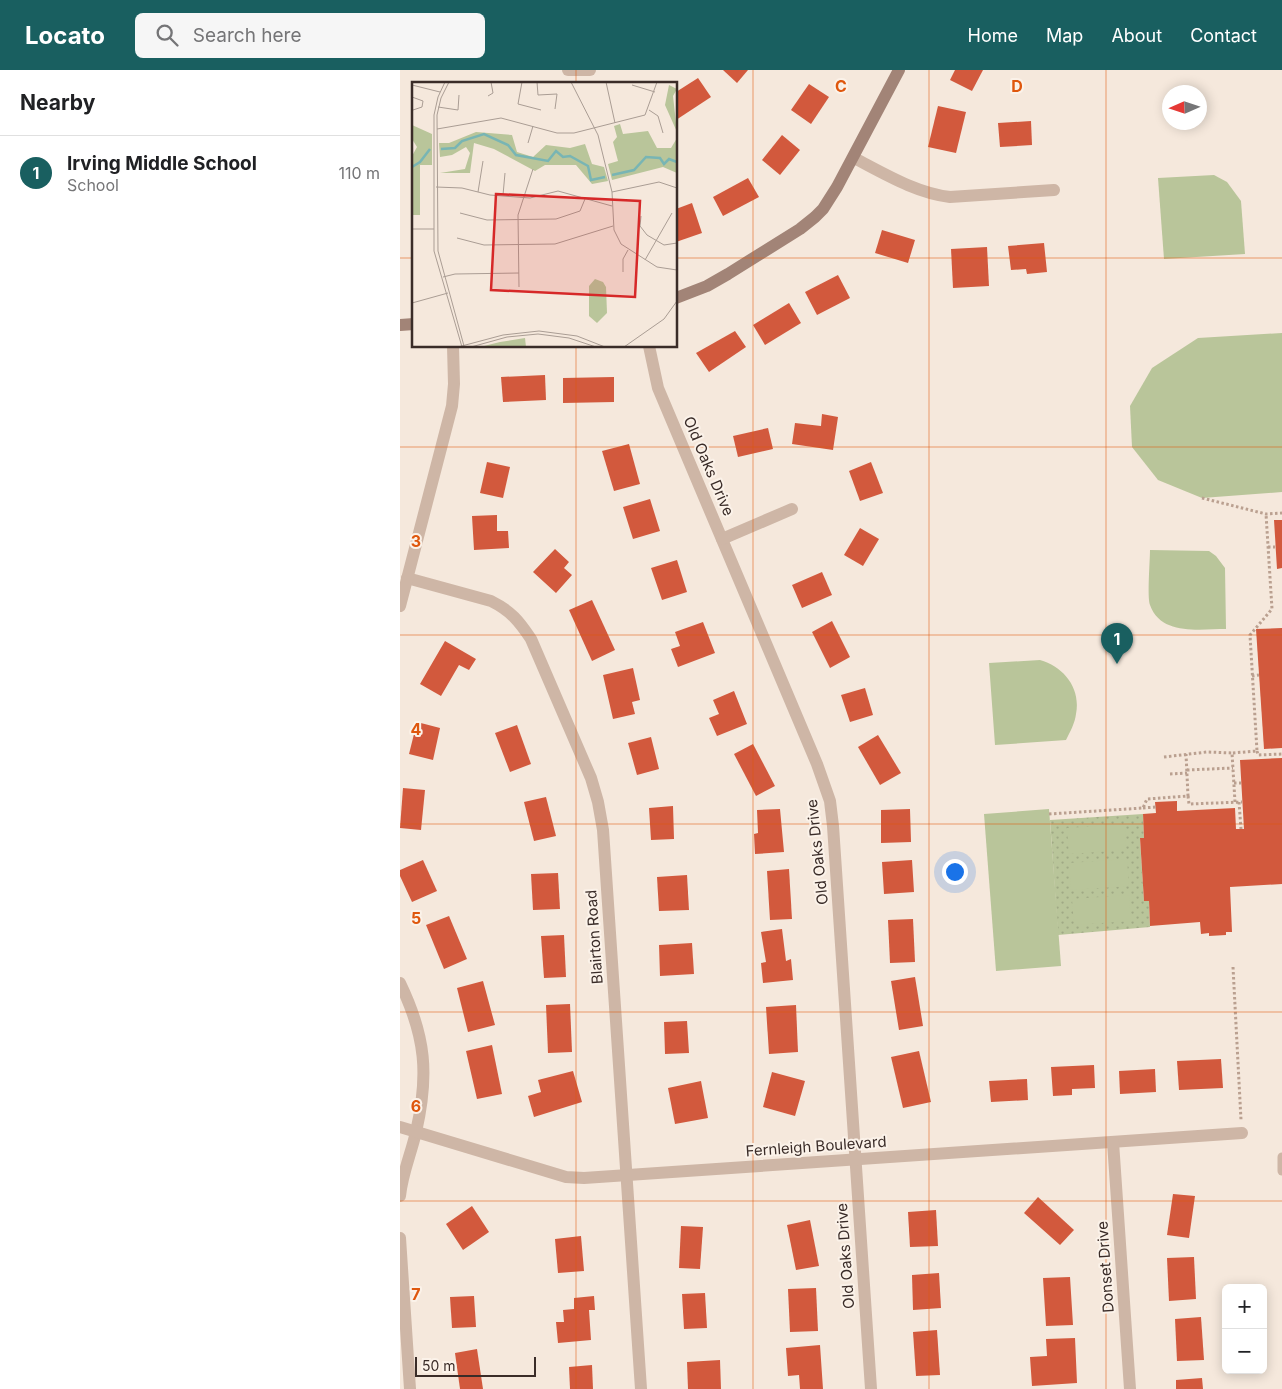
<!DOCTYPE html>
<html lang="en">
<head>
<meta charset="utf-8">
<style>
  body { margin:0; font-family:Inter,sans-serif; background:#f6f6f6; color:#202124 }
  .controls { position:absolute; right:15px; bottom:15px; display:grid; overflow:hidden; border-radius:8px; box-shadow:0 2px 12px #0003 }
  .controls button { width:45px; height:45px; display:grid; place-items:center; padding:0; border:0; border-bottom:1px solid #e0e0e0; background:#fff; color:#202124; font:25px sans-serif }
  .compass { position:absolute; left:762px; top:15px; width:45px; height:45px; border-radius:50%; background:#fff; box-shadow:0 2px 12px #0003; rotate:267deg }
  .scale { position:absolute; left:15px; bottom:12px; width:121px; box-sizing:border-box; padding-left:5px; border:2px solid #3a2c28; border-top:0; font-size:14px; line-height:18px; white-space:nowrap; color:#3a2c28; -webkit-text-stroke:4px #fbf2e9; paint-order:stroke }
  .you { position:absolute; left:554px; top:801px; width:18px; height:18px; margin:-12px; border:4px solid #fff; border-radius:50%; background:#1a73e8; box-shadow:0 0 0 8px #1a73e833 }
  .badge { display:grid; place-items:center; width:32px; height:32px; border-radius:50%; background:#195f60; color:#fff; font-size:16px; font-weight:700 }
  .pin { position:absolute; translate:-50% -41px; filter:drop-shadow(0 1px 2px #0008) }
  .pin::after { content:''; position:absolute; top:26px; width:18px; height:15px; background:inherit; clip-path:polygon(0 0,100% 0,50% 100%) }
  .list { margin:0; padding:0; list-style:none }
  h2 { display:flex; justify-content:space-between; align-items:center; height:65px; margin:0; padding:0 20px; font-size:21px }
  h2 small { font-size:16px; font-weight:400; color:#757577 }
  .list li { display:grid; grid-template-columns:32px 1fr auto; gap:15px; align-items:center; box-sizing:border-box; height:75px; padding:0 20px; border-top:1px solid #e0e0e0 }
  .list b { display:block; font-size:19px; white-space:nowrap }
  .list p { margin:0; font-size:16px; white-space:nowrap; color:#757577 }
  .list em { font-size:16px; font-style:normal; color:#757577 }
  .icon { flex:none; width:28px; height:28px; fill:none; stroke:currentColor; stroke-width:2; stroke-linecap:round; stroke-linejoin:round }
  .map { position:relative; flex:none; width:882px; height:1319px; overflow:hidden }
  header { display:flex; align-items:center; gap:30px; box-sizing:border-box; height:70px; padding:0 25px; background:#195f60; color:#fff }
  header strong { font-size:24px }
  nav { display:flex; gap:28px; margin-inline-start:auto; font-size:18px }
  .search { width:350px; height:45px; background:#f6f6f6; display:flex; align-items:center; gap:12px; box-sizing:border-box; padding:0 18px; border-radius:8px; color:#757577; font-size:19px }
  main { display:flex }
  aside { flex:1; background:#fff }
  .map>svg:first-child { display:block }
  .grass { fill:url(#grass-dots) }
  .garden { fill:#b9c59a }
  .building { fill:#d2593d }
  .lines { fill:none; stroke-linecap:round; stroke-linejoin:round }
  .path { stroke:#baa090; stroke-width:3; stroke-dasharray:2.5 2.5; stroke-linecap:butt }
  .lane { stroke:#ceb6a6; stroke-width:9 }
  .street { stroke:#ceb6a6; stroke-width:12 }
  .secondary { stroke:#a28477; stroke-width:12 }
  .grid { fill:none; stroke:#df570d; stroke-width:1; stroke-opacity:0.55 }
  .labels { text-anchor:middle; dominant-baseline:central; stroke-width:4; stroke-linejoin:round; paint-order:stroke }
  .street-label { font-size:15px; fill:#3a2c28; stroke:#fbf2e9 }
  .inset-river { fill:none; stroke:#78b5b4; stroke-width:2.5 }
  .inset-road { fill:none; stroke:#aa9d94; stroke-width:1 }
  .view { fill:#d62828; fill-opacity:0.15; stroke:#d62828; stroke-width:2.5 }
  .inset-edge { fill:none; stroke:#3a2c28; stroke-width:2.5 }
  .grid-label { font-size:16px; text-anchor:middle; font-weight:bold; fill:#df570d; stroke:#fbf2e9; stroke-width:4; stroke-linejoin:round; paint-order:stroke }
</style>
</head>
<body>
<header>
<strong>Locato</strong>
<div class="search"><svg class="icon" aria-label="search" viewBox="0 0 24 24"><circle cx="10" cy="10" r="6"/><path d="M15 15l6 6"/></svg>Search here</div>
<nav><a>Home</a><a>Map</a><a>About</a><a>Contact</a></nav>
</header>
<main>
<aside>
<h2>Nearby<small></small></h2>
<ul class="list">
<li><span class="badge">1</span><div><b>Irving Middle School</b><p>School</p></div><em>110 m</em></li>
</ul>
</aside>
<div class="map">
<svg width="882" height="1319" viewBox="0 0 882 1319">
  <defs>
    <pattern id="grass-dots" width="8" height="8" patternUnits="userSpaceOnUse" patternTransform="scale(1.25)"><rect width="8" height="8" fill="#b9c59a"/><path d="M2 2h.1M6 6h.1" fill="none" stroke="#a0a985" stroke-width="1.8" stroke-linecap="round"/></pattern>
  </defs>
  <rect width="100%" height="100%" fill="#f5e8dc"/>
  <path class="grass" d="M743,744l1,24 -4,1 4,62h5l1,26 -92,8 -8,-115z"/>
  <g class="garden">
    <path d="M814,105l13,7 14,19 4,53 -81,5 -6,-81z"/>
    <path d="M882,263v159l-80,6 -44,-18 -26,-33 -2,-41 22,-38 46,-30z"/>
    <path d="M750,480l59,1 7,5 9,12 1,61c-26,0 -65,7 -76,-24 -3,-8 0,-44 0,-55z"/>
    <path d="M640,590c24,7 41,28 36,54 -1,9 -6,18 -10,26l-71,5 -6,-82z"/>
    <path d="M649,739l12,157 -65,5 -12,-157z"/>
    <path d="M725,754l1,26 -57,4 -2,-26z"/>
    <path d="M727,789l2,27 -58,4 -2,-27z"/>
    <path d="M729,825l2,26 -57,4 -2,-26z"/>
  </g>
  <g class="building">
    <path d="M323,0h25l-11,13z"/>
    <path d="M555,0h28l-11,21 -22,-11z"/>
    <path d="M298,8l13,19 -35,23v-28z"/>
    <path d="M409,14l20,13 -18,27 -20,-14z"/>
    <path d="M538,36l28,6 -10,41 -28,-6z"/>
    <path d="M631,51l1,24 -32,2 -2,-24z"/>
    <path d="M382,65l18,15 -20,25 -18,-15z"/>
    <path d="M348,108l11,19 -36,19 -10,-19z"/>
    <path d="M292,133l10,30 -26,9v-33z"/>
    <path d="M482,160l33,10 -7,23 -33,-10z"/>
    <path d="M644,173l3,29 -20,2 -1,-5 -15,1 -3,-24z"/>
    <path d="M587,177l2,39 -36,2 -2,-39z"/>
    <path d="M438,205l12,23 -33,17 -12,-23z"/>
    <path d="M389,233l12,20 -36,22 -12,-20z"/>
    <path d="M335,261l11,16 -37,25 -13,-19z"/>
    <path d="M145,305l1,25 -43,2 -2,-25z"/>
    <path d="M214,307v25l-51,1v-25z"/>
    <path d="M422,344l16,3 -5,33 -41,-6 3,-21 26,3z"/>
    <path d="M368,358l5,21 -35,8 -5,-21z"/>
    <path d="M229,374l11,40 -26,7 -12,-40z"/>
    <path d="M87,392l23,5 -7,31 -23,-5z"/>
    <path d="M471,392l12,31 -23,8 -11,-30z"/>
    <path d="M250,429l10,32 -27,8 -10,-32z"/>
    <path d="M97,445v16h11l1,17 -35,2 -2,-34z"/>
    <path d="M874,450h8v48l-5,1z"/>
    <path d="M460,458l19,11 -16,27 -19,-11z"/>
    <path d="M155,479l14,13 -5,6 8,7 -16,18 -23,-21z"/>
    <path d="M277,490l10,32 -25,8 -11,-32z"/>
    <path d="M422,502l10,23 -30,13 -10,-23z"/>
    <path d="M192,530l23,50 -23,11 -23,-51z"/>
    <path d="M432,551l18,36 -20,11 -18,-36z"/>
    <path d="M303,552l12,31 -37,14 -7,-18 9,-3 -5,-14z"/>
    <path d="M882,558v120l-18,1 -8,-120z"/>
    <path d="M45,571l31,18 -7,11 -10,-5 -18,31 -21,-12z"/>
    <path d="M233,598l7,32 -8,2 3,12 -22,5 -10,-44z"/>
    <path d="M465,618l8,27 -23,7 -9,-27z"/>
    <path d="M334,621l13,33 -30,12 -8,-18 10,-4 -6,-14z"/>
    <path d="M17,652l23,6 -7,32 -24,-6z"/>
    <path d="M117,655l14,39 -21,8 -15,-39z"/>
    <path d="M478,665l23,38 -21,12 -22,-38z"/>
    <path d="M251,667l8,32 -22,6 -9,-32z"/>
    <path d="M353,674l22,42 -19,10 -22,-42z"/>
    <path d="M882,688v126l-52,3 2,45h-6v3l-17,1v-3l-8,1 -1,-12 -50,4 -1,-25h-5l-4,-63h4l-1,-24 13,-1 -1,-11 22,-1v10l58,-3 1,21h8l-4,-69z"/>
    <path d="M3,718l22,2 -4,40 -21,-2z"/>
    <path d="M146,727l10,39 -22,5 -10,-39z"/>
    <path d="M273,736l1,33 -23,1 -2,-32z"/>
    <path d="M380,739l4,43 -29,2 -1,-20 4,-1 -1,-23z"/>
    <path d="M510,739l1,33 -30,1v-33z"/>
    <path d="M23,790l14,31 -25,11 -12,-26v-6z"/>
    <path d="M512,790l2,32 -30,2 -2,-32z"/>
    <path d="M389,799l3,50 -22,1 -3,-49z"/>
    <path d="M158,803l2,36 -27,1 -2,-36z"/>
    <path d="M287,805l2,35 -30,1 -2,-34z"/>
    <path d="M49,846l18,43 -23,10 -18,-44z"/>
    <path d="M513,849l2,43 -25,1 -2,-43z"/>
    <path d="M382,859l4,32 5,-2 2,21 -30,3 -2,-20 5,-1 -5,-30z"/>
    <path d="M164,865l2,42 -22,1 -3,-42z"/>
    <path d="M292,873l2,31 -34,2 -1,-31z"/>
    <path d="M515,907l8,49 -24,4 -8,-49z"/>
    <path d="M83,911l12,44 -27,7 -11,-44z"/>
    <path d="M170,934l2,48 -24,1 -2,-48z"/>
    <path d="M396,935l2,47 -29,2 -3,-47z"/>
    <path d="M287,951l2,32 -24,1 -1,-32z"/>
    <path d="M92,975l10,49 -25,5 -11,-48z"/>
    <path d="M519,981l12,51 -28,6 -12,-51z"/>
    <path d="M821,989l2,29 -44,2 -2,-29z"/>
    <path d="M694,995l1,23 -23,1v6l-19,1 -2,-29z"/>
    <path d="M755,999l1,23 -36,2 -1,-23z"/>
    <path d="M173,1001l9,31 -48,15 -6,-21 13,-4 -3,-12z"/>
    <path d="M372,1002l33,9 -10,35 -32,-9z"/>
    <path d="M627,1009l1,21 -37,2 -2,-21z"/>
    <path d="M301,1011l7,37 -33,6 -7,-36z"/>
    <path d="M773,1124l22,2 -6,42 -22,-3z"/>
    <path d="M638,1127l36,33 -14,15 -36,-32z"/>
    <path d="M72,1136l17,26 -26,18 -17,-26z"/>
    <path d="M536,1140l2,36 -28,1 -2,-35z"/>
    <path d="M410,1150l9,46 -23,4 -9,-45z"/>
    <path d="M281,1156l22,1 -3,42 -21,-1z"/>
    <path d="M181,1166l3,35 -26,2 -3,-34z"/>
    <path d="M794,1187l2,42 -27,2 -2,-43z"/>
    <path d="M539,1203l2,35 -28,2 -1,-35z"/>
    <path d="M670,1207l3,48 -27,1 -3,-48z"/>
    <path d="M416,1218l2,43 -28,1 -2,-43z"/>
    <path d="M305,1223l2,35 -23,1 -2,-35z"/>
    <path d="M74,1226l2,31 -24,1 -2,-31z"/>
    <path d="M194,1226l1,14h-6l2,30 -33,3 -2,-21h8l-1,-12 11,-1v-11z"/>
    <path d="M801,1247l3,43 -27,1 -2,-42z"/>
    <path d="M537,1260l3,45 -24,1 -3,-44z"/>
    <path d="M675,1268l2,45 -45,3 -2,-29 17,-1 -1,-17z"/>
    <path d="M420,1275l3,44h-23l-1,-14 -11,1 -2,-28z"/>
    <path d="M77,1279l6,40h-23l-5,-36z"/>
    <path d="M320,1290l1,29h-33l-1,-27z"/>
    <path d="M192,1295l1,24h-23l-1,-22z"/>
    <path d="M802,1308l1,11h-27v-9z"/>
  </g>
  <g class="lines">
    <g class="path">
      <path d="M802,428l64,16 16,-1"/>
      <path d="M868,477h7"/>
      <path d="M852,606l7,-1"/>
      <path d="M857,681l1,4 24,-1"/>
      <path d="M764,687l43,-5 25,1"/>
      <path d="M787,700l46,-2"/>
      <path d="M770,704l17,-1"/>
      <path d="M834,713h7"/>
      <path d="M788,726l1,8 53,-2"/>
      <path d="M835,732l-3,-49 25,-2 -7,-116 22,-26 -6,-95"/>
      <path d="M839,732l2,27"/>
      <path d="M743,738l13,-1"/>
      <path d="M649,744l94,-6 4,-9 41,-3 -2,-42"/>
      <path d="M833,897l8,153"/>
    </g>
    <path class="lane" d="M882,1087v14"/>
    <g class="street">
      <path d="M168,0h22"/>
      <path d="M454,88c31,16 62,35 96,39l104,-7"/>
      <path d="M249,276l9,42 159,376 13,37 3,25 38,563"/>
      <path d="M322,469l70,-30"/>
      <path d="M7,508l84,23c20,10 28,20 40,38l60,139 7,24 5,28 38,559"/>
      <path d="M0,536l52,-200 2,-22 -1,-38"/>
      <path d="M0,913c26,54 29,92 16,149 -5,22 -14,42 -16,64"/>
      <path d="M0,1057l166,50 18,1 658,-45"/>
      <path d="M713,1072l17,247"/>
      <path d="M0,1168l10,151"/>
    </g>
    <g class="secondary">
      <path d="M276,228l31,-12 21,-12 72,-45 15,-12 8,-8 14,-22 62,-117"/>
      <path d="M0,255l14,-1"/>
    </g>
  </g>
  <path class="grid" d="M176,0v14M353,0v1319M529,0v1319M706,0v1319M0,188h14M276,188h606M176,276v1043M0,377h882M0,565h882M0,754h882M0,942h882M0,1131h882"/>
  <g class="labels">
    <g class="street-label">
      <text transform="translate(309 396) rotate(67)">Old Oaks Drive</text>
      <text transform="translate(417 782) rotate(-96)">Old Oaks Drive</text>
      <text transform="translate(194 867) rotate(-94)">Blairton Road</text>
      <text transform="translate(416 1076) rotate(-4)">Fernleigh Boulevard</text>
      <text transform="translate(445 1186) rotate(-94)">Old Oaks Drive</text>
      <text transform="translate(705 1197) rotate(-94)">Donset Drive</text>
    </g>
  </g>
  <g transform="translate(12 12)">
    <rect width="265" height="265" fill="#f5e8dc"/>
    <path d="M113,256l1,9h-46l20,-5z" fill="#b9c59a"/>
    <path d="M257,3l8,4 -4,7 4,36 -12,-27zM208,42l3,10 25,-3 9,17h14l6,-10v35l-14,-6 -51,13 -4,-16 10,-3 -5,-19 4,-5 -3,-11zM0,43l20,9v31h-12v50h-8v-59l5,-9 -5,-8zM64,50l36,3 5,17 16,5 13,-12 24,3 15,-4 7,20 12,3 4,14 -16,3 -16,-19h-31l-10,6 -41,-22 -20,-6 -4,30h-30l25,-4 5,-16 -4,-6 -14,8 -12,2 -1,-14h10z" fill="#b9c59a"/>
    <path d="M183,197l8,3 3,5 1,26 -10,10 -8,-7v-30z" fill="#b9c59a"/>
    <path class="inset-river" d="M29,67l14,-1 7,-7 22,-7 24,11 8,10 32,6 8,-10 7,6 7,-1 18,10 3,14 14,-3M0,85l8,-5 10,-13M200,93l22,-5 12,-13 14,1 4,6 5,-5 8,3"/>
    <path class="inset-road" d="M33,0l-7,15 -4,18v136l28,96M37,0l-8,16 -4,17 1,136 26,95M110,0l-4,22 23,6M125,0l1,13 19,-1 -2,15M159,0l27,53 14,57 2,38 7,14 36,23 20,3M194,0l9,41M0,3l28,7M220,3l23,7M76,14l5,-3 -2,-11M0,15l11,4 -1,6 -9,3M26,25l20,3 1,-15M237,28l9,6 5,17M25,47l64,-11 56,15h17l71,-18 12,-33M116,61l5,-17M24,105l26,1 28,7 40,3 28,-7 54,15M66,110l5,-31M200,110l47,-10 18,6M91,113l2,-22M48,131l27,7 69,-1 24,-8 5,-12M229,134l-1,10 7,9 17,10 13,-2M0,147h22M45,156l27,7 71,-1 58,-18M233,178l27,-47M211,190v-13l5,-9M31,195l12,-3 64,-1M107,205l-1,-72 15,-46M0,221l36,-10M46,265l45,-12 36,-4 38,5 28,11M59,265l36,-10 31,-3 31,4 27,9M212,265l40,-28 13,-18"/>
    <path class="view" d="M84,112l144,7 -5,96 -144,-7z"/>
    <rect width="265" height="265" class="inset-edge"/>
  </g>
  <g class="grid-label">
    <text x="441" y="22">C</text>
    <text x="617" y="22">D</text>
    <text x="16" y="477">3</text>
    <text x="16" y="665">4</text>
    <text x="16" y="854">5</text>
    <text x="16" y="1042">6</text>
    <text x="16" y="1230">7</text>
  </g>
</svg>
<div class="controls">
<button>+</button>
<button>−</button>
</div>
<svg class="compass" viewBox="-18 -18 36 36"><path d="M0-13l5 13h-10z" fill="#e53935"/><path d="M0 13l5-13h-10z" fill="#757577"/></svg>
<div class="scale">50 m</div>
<div class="you"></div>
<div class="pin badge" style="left:717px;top:594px">1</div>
</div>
</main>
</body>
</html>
